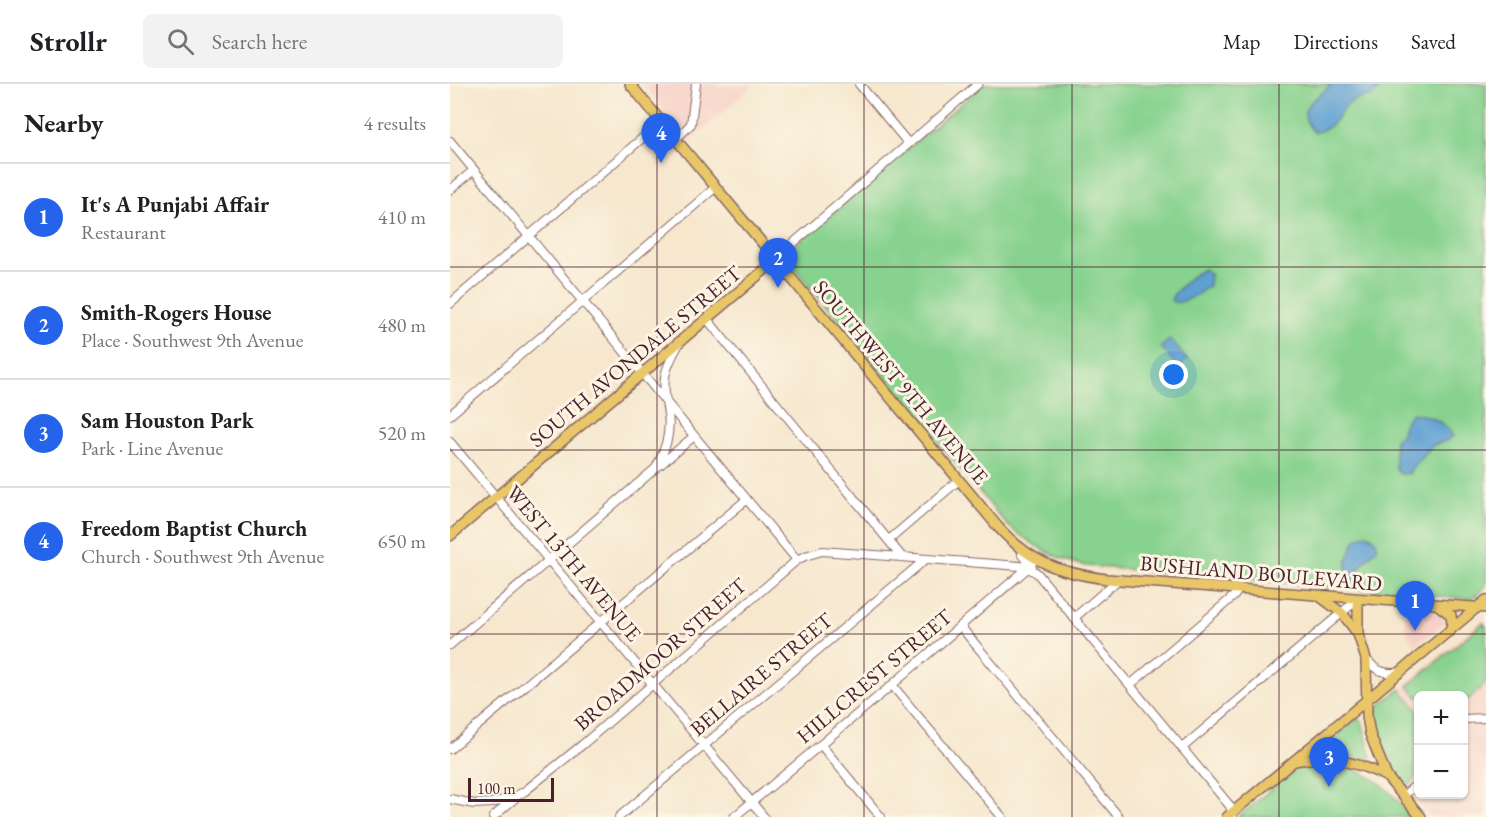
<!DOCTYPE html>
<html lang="en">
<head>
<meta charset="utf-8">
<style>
  body { margin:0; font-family:"EB Garamond",serif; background:#f2f2f2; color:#202124 }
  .controls { position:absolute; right:18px; bottom:18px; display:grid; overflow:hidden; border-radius:9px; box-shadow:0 2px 4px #0004 }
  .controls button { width:54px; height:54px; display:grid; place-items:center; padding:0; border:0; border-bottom:2px solid #e0e0e0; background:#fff; color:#202124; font:30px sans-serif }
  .scale { position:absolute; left:18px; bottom:15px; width:86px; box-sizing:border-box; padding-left:6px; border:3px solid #4a1f2b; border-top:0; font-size:16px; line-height:21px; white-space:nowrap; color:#4a1f2b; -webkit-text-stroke:4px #fcf5e5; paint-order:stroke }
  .you { position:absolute; left:724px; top:291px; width:21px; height:21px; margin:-15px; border:4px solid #fff; border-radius:50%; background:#1a73e8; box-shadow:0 0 0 9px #1a73e833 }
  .badge { display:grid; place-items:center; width:39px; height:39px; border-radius:50%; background:#2563eb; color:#fff; font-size:20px; font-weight:700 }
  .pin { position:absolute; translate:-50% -50px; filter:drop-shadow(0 2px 3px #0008) }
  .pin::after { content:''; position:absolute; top:32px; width:21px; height:18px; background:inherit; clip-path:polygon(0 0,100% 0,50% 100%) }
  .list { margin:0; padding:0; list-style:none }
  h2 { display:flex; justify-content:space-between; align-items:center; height:78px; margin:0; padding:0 24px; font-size:26px }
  h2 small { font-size:20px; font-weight:400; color:#757577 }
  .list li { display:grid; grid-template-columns:39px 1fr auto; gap:18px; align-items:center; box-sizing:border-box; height:108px; padding:0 24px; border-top:2px solid #e0e0e0 }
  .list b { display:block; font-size:22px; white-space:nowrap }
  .list p { margin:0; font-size:20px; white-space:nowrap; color:#757577 }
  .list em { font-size:20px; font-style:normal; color:#757577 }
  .icon { flex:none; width:33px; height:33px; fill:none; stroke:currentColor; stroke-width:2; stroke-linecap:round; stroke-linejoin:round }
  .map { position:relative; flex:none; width:1036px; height:733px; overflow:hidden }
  header { display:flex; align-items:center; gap:36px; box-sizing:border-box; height:84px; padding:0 30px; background:#fff; border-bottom:2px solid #e0e0e0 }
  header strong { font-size:28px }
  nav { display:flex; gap:33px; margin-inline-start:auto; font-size:21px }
  .search { width:420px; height:54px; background:#f2f2f2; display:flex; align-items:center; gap:15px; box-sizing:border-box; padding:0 21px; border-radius:9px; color:#757577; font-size:22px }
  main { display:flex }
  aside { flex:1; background:#fff }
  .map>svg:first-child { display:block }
  .built { fill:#f7d1c7; fill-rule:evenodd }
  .green { fill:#87d28e; stroke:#68785c; stroke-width:1.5 }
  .water { fill:#5fa0d2; stroke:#54607e; stroke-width:1.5 }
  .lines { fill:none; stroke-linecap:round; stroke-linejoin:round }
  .minor-casing { stroke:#866564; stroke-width:10 }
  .major-casing { stroke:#866564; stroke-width:12 }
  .minor { stroke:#fff; stroke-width:8 }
  .major { stroke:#e9c769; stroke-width:9 }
  .grid { fill:none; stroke:#4a1f2b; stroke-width:1.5; stroke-opacity:0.55 }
  .labels { text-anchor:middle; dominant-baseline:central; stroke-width:6; stroke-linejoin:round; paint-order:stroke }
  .street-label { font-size:21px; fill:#4a1f2b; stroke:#fcf5e5 }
</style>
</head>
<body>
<header>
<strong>Strollr</strong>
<div class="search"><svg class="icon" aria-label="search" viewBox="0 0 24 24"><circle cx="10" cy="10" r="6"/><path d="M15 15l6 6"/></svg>Search here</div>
<nav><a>Map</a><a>Directions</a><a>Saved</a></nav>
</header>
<main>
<aside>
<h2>Nearby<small>4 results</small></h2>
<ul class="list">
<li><span class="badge">1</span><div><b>It's A Punjabi Affair</b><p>Restaurant</p></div><em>410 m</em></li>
<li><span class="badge">2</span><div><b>Smith-Rogers House</b><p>Place · Southwest 9th Avenue</p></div><em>480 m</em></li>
<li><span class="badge">3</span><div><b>Sam Houston Park</b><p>Park · Line Avenue</p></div><em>520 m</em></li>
<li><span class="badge">4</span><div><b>Freedom Baptist Church</b><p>Church · Southwest 9th Avenue</p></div><em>650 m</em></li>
</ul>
</aside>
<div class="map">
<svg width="1036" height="733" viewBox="0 0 1036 733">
  <rect width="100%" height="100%" fill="#fcf5e5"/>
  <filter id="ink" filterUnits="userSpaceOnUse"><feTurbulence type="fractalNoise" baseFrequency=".0167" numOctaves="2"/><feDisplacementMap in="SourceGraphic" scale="12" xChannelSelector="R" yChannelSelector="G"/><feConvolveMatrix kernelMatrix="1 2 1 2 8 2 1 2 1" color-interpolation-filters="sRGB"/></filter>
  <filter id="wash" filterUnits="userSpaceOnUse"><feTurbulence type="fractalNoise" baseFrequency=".008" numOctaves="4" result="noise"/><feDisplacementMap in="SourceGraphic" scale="24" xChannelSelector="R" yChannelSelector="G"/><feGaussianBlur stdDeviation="1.35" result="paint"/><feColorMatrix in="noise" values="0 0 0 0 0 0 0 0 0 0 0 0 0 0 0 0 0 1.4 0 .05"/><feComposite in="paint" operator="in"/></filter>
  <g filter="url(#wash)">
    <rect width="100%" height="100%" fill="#f6e7cd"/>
    <g class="built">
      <path d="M192,0h113l-65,57z"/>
      <path d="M955,527l37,2 4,8 -31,25 -10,-17z"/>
      <path d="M1032,536h4v197h-55l-31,-37 -14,-20 -8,-21 -5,-25 2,-4zM968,612h46v98h-46z"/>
    </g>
    <g class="green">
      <path d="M534,0h502v503l-15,12 -384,-33c-31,-6 -55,-21 -80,-41l-221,-267 -1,-4z"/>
      <path d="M1033,539l3,3v58l-22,19v-7h-46v2l-10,-12z"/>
      <path d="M950,605l18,21v41l-3,13v14l-8,10c-11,-12 -43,-63 -32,-78 6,-8 18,-15 25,-21z"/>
      <path d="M909,635l3,2 9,35 -2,4c-3,0 -43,-7 -47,-8v-4l33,-28z"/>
      <path d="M874,681c44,1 62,21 88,52h-174l58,-49z"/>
    </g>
    <g class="water">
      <path d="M881,0h48v4c-9,13 -13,7 -25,12 -17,8 -16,30 -40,32 -24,-27 5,-32 17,-48z"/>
      <path d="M754,185l6,5 -1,12c-10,7 -24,18 -36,16l-2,-3c5,-9 23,-26 33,-30z"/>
      <path d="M720,255l17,21 -9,7 -17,-20z"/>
      <path d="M962,329c16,2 34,9 41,23l-5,4 -15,5 -22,24 -1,4 -9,1 -6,-7c1,-11 -2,-19 1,-29l6,-4c2,-9 3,-15 10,-21z"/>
      <path d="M915,450c7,1 13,6 12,14l-19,21 -6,20 -5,-1v-27l8,-21z"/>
    </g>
  </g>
  <g filter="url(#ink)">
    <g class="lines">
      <g class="minor-casing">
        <g id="minor">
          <path d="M409,0l49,59"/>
          <path d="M226,55l15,-15 5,-40"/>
          <path d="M0,57l347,419"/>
          <path d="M0,106l24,-20"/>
          <path d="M326,174l202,-174"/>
          <path d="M0,220l211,-182"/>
          <path d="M257,235l195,238"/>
          <path d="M0,331l266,-228"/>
          <path d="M0,358l314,375"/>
          <path d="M210,381l33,-28"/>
          <path d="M439,456l70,-60"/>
          <path d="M572,471l10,13"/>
          <path d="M624,534l45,-39"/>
          <path d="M511,543l158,190"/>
          <path d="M0,561l206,-177c9,-18 15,-34 12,-54 -2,-13 -5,-24 -3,-37 2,-13 9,-24 15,-35"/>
          <path d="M916,575c10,12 19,16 35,13"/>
          <path d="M442,601l110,132"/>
          <path d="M680,601l104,-89 5,-7"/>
          <path d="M1014,635l22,-1"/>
          <path d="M371,661l60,72"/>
          <path d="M732,664l176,-149"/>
          <path d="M0,665l296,-249"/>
          <path d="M953,712l15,-13"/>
          <path d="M0,715l24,5 17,-1 22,-5 12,-7 57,-46 215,-185 8,-4 17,-5 198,15 8,2 9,5 193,233 3,11"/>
          <path d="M43,733l21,-18"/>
          <path d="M169,733l307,-258"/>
          <path d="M284,733l158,-132 138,-119 5,-7"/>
        </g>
      </g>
      <g class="major-casing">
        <g id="major">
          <path d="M180,0l368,443c33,36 62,46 109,52l379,29"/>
          <path d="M0,452l319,-270 7,-8"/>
          <path d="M869,512l23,17 16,21"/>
          <path d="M908,515v35l8,25 1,58 3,17 17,43 34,40"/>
          <path d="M989,522l12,9 1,8 -2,8"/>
          <path d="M844,677c33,-6 64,1 93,16"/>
          <path d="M777,733l259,-217"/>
        </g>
      </g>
      <use href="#minor" class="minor"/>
      <use href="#major" class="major"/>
    </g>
  </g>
  <path class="grid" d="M207,0v733M414,0v733M622,0v733M829,0v733M0,183h1036M0,366h1036M0,550h1036"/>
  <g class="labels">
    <g class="street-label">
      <text transform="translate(185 272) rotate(-40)">SOUTH AVONDALE STREET</text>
      <text transform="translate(451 298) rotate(50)">SOUTHWEST 9TH AVENUE</text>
      <text transform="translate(124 479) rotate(50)">WEST 13TH AVENUE</text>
      <text transform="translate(811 489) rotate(5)">BUSHLAND BOULEVARD</text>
      <text transform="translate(210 570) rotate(-41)">BROADMOOR STREET</text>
      <text transform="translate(311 590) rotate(-40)">BELLAIRE STREET</text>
      <text transform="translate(424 592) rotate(-40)">HILLCREST STREET</text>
    </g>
  </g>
</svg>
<div class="controls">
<button>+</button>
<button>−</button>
</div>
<div class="scale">100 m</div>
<div class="you"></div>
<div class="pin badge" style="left:965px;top:547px">1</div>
<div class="pin badge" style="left:328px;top:204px">2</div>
<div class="pin badge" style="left:879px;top:703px">3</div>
<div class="pin badge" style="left:211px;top:79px">4</div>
</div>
</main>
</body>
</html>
